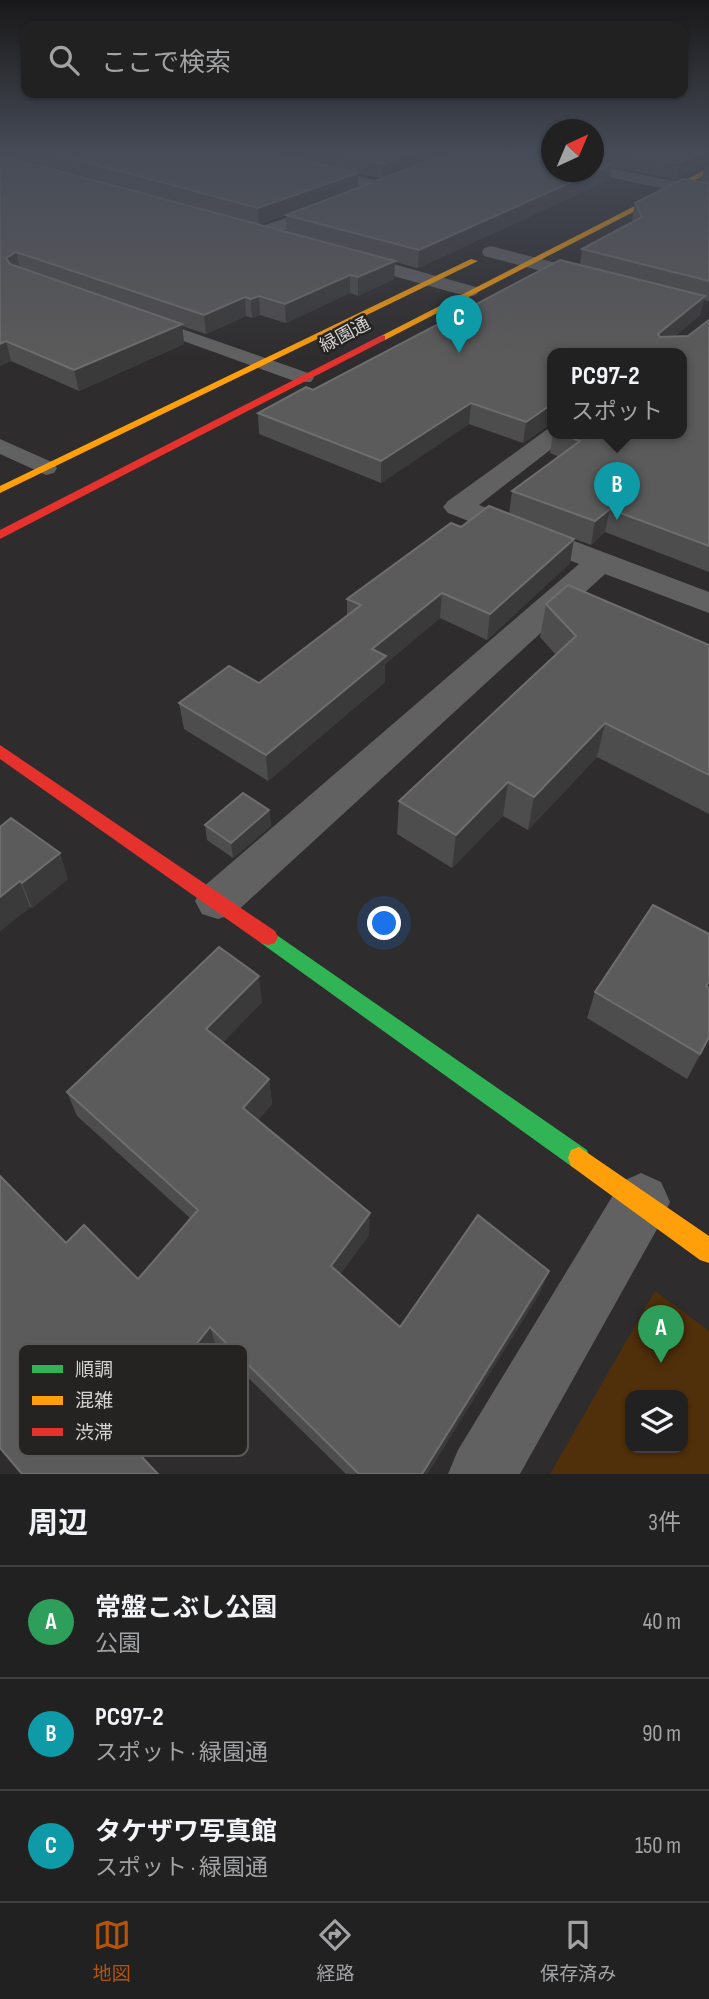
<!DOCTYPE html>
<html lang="ja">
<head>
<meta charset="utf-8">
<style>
  body { margin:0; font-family:"Sofia Sans Condensed","Noto Sans JP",sans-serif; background:#2a292a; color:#f1f3f6 }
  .controls { position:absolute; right:21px; bottom:21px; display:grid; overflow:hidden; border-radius:14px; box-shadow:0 2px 5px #0004 }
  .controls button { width:63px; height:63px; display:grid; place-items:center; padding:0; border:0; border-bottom:2px solid #3f3e40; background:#222122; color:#f1f3f6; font:35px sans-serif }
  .compass { position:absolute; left:541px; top:119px; width:63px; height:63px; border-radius:50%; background:#222122; box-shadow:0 2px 5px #0004; rotate:44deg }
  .you { position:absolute; left:385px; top:924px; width:24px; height:24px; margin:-18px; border:5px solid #fff; border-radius:50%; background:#1a73e8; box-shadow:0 0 0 10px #1a73e833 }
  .badge { display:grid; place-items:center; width:46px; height:46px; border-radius:50%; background:#b45309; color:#fff; font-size:23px; font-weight:700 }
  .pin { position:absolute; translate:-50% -58px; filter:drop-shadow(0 2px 4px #0008) }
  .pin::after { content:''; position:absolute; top:37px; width:24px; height:21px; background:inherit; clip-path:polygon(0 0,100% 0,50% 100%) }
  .popup { position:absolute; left:547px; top:348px; width:140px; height:91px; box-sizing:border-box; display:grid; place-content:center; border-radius:14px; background:#222122; filter:drop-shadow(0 2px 5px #0005); font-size:23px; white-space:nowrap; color:#a2a3a5 }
  .popup b { font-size:26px; color:#f1f3f6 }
  .popup::after { content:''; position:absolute; left:50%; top:100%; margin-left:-14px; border:14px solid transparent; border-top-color:#222122 }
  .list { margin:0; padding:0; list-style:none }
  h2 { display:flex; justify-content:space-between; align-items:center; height:91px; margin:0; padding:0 28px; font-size:30px }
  h2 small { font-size:23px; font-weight:400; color:#a2a3a5 }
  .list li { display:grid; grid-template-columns:46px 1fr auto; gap:21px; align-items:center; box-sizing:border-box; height:112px; padding:0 28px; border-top:2px solid #3f3e40 }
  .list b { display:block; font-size:26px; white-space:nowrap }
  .list p { margin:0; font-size:23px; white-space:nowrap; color:#a2a3a5 }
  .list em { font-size:23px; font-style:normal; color:#a2a3a5 }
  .icon { flex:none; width:38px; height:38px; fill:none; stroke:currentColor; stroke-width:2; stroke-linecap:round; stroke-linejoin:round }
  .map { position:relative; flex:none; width:709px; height:1474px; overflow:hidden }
  .search { position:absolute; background:#222122; box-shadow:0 2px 5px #0004; left:21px; right:21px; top:21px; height:77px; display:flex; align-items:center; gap:18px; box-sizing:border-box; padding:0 24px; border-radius:14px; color:#a2a3a5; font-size:26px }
  .sheet { height:427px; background:#222122 }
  nav { display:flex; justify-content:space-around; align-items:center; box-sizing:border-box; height:98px; border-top:2px solid #3f3e40; background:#222122; font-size:19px; color:#a2a3a5 }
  nav a { display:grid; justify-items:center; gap:4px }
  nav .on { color:#b45309 }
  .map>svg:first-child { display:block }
  .green { fill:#502f0b; fill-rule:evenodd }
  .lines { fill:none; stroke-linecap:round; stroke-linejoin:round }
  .lane { fill:#616161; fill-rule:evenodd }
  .street { fill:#616161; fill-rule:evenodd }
  .fast { fill:#30b455; fill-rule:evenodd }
  .slow { fill:#ff9f0a; fill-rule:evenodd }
  .jam { fill:#e5322d; fill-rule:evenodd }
  .wall { fill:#4e4d4d; fill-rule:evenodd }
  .shaded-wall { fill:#3b3a3a }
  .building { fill:#5c5b5b; stroke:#6f6e6e; stroke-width:2 }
  .labels { text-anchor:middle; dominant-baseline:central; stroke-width:5; stroke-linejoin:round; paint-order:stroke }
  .far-street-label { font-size:18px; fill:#d4d2d2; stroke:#252222 }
  .key { fill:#252222; stroke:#5a5757; stroke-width:2 }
  .key-label { font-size:19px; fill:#d4d2d2 }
</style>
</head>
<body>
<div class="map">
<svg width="709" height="1474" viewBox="0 0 709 1474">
  <rect width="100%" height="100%" fill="#2e2c2d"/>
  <path class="green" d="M655,1291l54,40v143h-159zM630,1395h53v53h-53z"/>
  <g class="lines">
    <g class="lane">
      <path d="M145,316l166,58 3,4 -3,4h-14l-158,-57 -3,-4 3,-4z"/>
      <path d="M0,439l54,24 3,5 -3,5 -8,2 -46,-21z"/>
    </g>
    <g class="street">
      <path d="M233,153h27l131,31 2,3 -8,5 -150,-36z"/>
      <path d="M594,165l115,23v10l-120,-25 -2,-1h7z"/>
      <path d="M335,201l8,5 -2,4 -75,27 -6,1 -9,-5 3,-4z"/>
      <path d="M491,246l115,30 3,4 -3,4 -7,2 -115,-30 -2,-4 2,-4z"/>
      <path d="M343,250l133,37 3,4 -3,4 -7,2 -133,-37 -2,-4 2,-4z"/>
      <path d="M549,428h3v6h19l-92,71 230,87v21l-104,-39 -371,340 -16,5 -16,-5 -7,-13 7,-13 377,-324 -131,-51 -5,-6 5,-6z"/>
      <path d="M641,1173l20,9 9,20 -9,20 -141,252h-72l10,-24 163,-268z"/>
    </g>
    <path class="fast" d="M268,929l319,221 3,8 -3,8 -8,3 -8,-3 -310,-223 -3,-6 3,-6z"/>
    <g class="slow">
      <path d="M709,168v5l-324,167 -8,-2z"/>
      <path d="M471,259l7,2 -478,232v-7z"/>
      <path d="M579,1147l130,89v27l-9,-3 -129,-94 -3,-8 3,-8z"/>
    </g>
    <g class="jam">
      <path d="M382,335l3,1v4l-385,199v-9z"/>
      <path d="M0,745l275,186 3,6 -3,6 -7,2 -7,-2 -261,-184z"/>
    </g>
  </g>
  <g class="wall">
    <path d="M0,153h551l42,19v-19h116l-33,26 -65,-12 -2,13 -191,88 -23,-6 -1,17 -36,17 -8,-3 -64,30 -26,-8 -8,3 -6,-2 -40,18 -24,-8 2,18 -105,47 -68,-30 -11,5v-211l242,65zM358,173l21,5 2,1 -23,9zM291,213l-5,2v17l-27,-8z"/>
    <path d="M709,165v136l-5,-1 -4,15 -25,21h13l21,-16v252l-104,-40 -14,13 -82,-31 3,-23 47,-34 -9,-4 3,-19h129l-130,-80v72l-3,-1 -26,18 -54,-19 -88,59 -122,-49 -1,-21 55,-23 267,-125 2,-16 51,-27 -1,-3 3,-16 66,-21 3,-14z"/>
    <path d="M461,527l109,36 -83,77 -47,-22 -55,46v18l-117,99 -84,-52 -5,-26 80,-20 88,-67v-17z"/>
    <path d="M546,604l163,41v169l-112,-57 -69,73 -25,-14 -51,52 -55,-34 2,-33 157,-146 -16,-18z"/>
    <path d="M269,810l2,16 -38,32 -26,-18 -2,-15z"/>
    <path d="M0,827l68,52 -36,29 -2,-1 -30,24z"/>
    <path d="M595,992l114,47 -22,40 -100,-61z"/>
    <path d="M262,1002l-40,41 47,36 3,25 -14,16 111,115 -29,39 60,53 141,-36 -114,183h-81l-130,-128 -150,-103 72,36 52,-61 -113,-102 -10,-24z"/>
  </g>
  <g class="shaded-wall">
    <path d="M412,153h39l-68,26v-15z"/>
    <path d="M701,153h8v10l-33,16 3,-16z"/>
    <path d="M612,164l-3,16 -191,88 1,-18z"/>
    <path d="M358,173v15l-99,36 -1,-16z"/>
    <path d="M16,252l4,18 -10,6 -4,-18z"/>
    <path d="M395,261l-1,18 -36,17v-19z"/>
    <path d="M350,275v18l-64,30 -1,-19z"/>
    <path d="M259,296l1,19 -8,3 -1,-19z"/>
    <path d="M705,296l-5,19 -47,39 5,-20z"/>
    <path d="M245,297l1,19 -40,18 -2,-19z"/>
    <path d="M182,324l2,20 -105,47 -5,-21z"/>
    <path d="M6,341l5,20 -11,5v-22z"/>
    <path d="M471,403l-2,21 -88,59v-22z"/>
    <path d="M552,404l-3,21 -26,18 3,-21z"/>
    <path d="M610,509l-5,23 -14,13 4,-24z"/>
    <path d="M574,539l-4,24 -83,77 3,-26z"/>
    <path d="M442,593l-2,25 -55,46v18l-117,99 -2,-26 106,-106z"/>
    <path d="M605,723l-8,34 -69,73 6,-33z"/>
    <path d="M508,782l-5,34 -51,52 4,-33z"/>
    <path d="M269,810l2,16 -38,32 -2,-15z"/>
    <path d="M60,853l8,26 -36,29 -10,-25z"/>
    <path d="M20,881l10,26 -30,24v-34z"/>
    <path d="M259,976l3,26 -51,53 -5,-26z"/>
    <path d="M709,1037v2l-22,40 13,-25z"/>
    <path d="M269,1079l3,25 -25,28 -4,-24z"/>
    <path d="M370,1213l-1,22 -37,51 -1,-20z"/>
    <path d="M549,1271l-8,20 -114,183h-5z"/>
    <path d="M210,1327l6,19 -82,105 -11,-14z"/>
  </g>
  <g class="building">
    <path d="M52,153h222l84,20 -100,35z"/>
    <path d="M336,153h76l-29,11z"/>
    <path d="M450,153h101v19h42v-12l19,4 -193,86 -133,-35z"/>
    <path d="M623,153h78l-22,10z"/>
    <path d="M0,155l395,106 -37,16 -8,-2 -65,29 -26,-8 -8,3 -6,-2 -41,18 -188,-63 -10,6 4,6 172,60 -108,46 -68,-29 -6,3z"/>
    <path d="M683,179l26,4v98l-127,-32 60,-32 -7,-14z"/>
    <path d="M560,260l145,36 -47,38 2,3 28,-1 21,-16v226l-99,-37 -15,12 -83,-30 68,-50 -19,-7h121v-80h-130v50l-26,18 -55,-19 -90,58 -123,-48 48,-26 7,3z"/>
    <path d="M489,506l85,33 -84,75 -48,-21 -70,56 14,7 -120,99 -87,-52 50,-37 30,17 102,-78 -14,-6 104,-76 10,4z"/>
    <path d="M568,585l141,60v130l-104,-52 -71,74 -26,-15 -52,53 -57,-34 177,-165 -30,-32z"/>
    <path d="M243,793l26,17 -38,33 -26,-18z"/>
    <path d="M11,818l49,35 -38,30 -2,-2 -20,16v-70z"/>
    <path d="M653,905l56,29v48l-3,4 3,2v49l-9,17 -105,-62z"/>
    <path d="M219,947l40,29 -53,53 63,50 -26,29 127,105 -39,53 69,61 78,-112 71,56 -127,203h-63l-149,-147 -87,110 35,37h-136l-22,-26v-272l66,67 18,-18 54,54 60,-69 -131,-118z"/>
  </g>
  <linearGradient id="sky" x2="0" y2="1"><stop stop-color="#191819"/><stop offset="0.42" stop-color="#464b57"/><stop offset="1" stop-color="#464b57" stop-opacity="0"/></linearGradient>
  <rect width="709" height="360" fill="url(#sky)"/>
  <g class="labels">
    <g class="far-street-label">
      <text transform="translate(345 335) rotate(-28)">緑園通</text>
    </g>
  </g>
  <rect x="18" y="1344" width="230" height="112" rx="10" class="key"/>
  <rect x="32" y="1365" width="31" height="8" fill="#30b455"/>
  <rect x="32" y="1396" width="31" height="9" fill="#ff9f0a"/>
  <rect x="32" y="1428" width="31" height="8" fill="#e5322d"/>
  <g class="key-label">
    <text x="75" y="1376">順調</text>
    <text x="75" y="1407">混雑</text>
    <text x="75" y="1439">渋滞</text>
  </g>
</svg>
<div class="controls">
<button><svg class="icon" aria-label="layers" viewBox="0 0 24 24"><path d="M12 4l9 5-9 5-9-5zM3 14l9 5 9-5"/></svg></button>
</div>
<svg class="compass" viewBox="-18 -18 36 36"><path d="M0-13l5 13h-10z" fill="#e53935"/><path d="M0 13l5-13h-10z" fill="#a2a3a5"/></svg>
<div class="you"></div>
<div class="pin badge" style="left:661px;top:1363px;background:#2e9e5b">A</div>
<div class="pin badge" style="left:617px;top:520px;background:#0f9aa8">B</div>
<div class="popup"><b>PC97-2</b>スポット</div>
<div class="pin badge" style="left:459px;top:353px;background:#0f9aa8">C</div>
<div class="search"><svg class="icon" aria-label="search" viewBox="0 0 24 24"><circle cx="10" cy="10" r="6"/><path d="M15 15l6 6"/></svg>ここで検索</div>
</div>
<section class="sheet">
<h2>周辺<small>3件</small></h2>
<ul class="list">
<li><span class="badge" style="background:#2e9e5b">A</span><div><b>常盤こぶし公園</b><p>公園</p></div><em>40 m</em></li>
<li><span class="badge" style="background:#0f9aa8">B</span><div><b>PC97-2</b><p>スポット · 緑園通</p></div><em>90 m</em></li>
<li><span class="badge" style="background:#0f9aa8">C</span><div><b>タケザワ写真館</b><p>スポット · 緑園通</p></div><em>150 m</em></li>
</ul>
</section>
<nav>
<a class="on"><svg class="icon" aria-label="map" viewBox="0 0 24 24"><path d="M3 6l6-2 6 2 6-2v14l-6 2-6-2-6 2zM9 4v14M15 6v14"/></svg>地図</a>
<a><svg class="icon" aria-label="directions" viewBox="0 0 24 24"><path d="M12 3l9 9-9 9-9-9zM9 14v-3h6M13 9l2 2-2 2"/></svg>経路</a>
<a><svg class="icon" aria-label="saved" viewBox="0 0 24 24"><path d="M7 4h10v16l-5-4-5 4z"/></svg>保存済み</a>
</nav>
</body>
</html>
